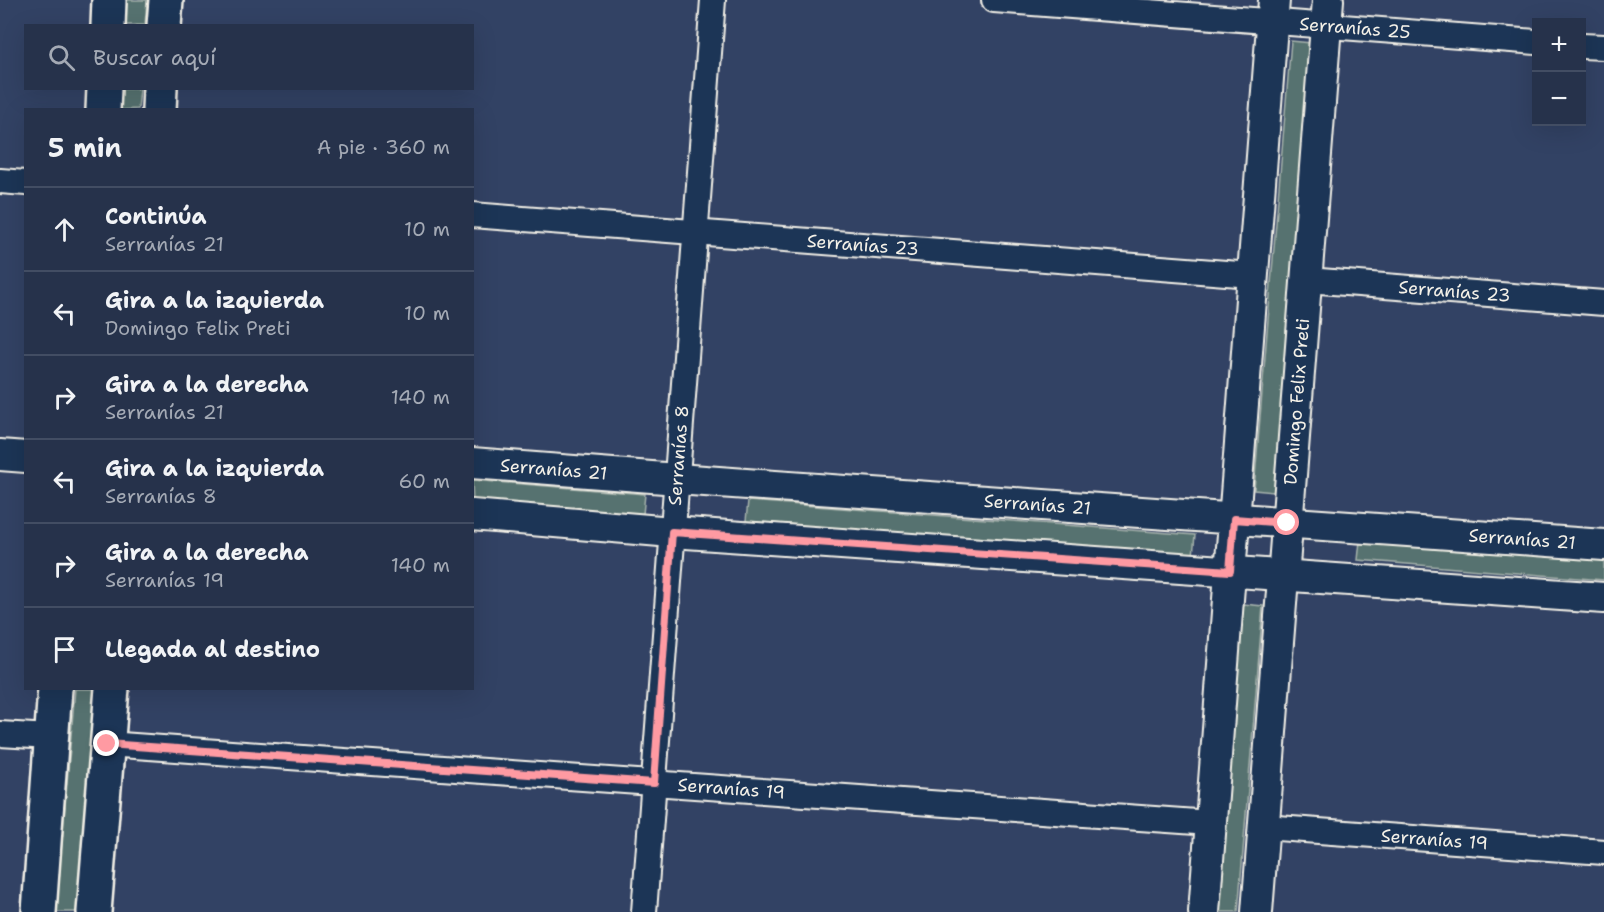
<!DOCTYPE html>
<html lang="es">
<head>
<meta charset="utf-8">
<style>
  body { margin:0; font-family:"Shantell Sans",sans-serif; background:#2e3a52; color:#f1f3f6 }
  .controls { position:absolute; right:18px; top:18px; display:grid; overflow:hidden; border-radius:0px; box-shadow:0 6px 24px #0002 }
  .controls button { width:54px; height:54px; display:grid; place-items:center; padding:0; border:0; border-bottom:2px solid #424d63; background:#26324b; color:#f1f3f6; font:30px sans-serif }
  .stop { position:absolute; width:18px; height:18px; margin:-14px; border:4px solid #ff9aa2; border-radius:50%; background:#fff }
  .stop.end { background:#ff9aa2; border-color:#fff; box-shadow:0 2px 6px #0008 }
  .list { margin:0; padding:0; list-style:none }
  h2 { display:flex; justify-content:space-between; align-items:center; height:78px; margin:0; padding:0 24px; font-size:26px }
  h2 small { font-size:20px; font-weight:400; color:#a4aab5 }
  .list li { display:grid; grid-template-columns:39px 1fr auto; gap:18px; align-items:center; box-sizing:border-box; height:84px; padding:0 24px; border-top:2px solid #424d63 }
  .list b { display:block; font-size:22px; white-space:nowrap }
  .list p { margin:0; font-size:20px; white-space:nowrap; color:#a4aab5 }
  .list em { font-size:20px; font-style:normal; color:#a4aab5 }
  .icon { flex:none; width:33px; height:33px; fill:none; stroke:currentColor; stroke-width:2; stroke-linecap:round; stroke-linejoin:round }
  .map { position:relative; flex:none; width:1604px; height:912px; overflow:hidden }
  .search { position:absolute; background:#26324b; box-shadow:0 6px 24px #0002; left:24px; top:24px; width:450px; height:66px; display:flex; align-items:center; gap:15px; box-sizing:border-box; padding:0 21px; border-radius:0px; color:#a4aab5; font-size:22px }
  .panel { position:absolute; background:#26324b; box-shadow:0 6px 24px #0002; left:24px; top:108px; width:450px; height:582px; border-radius:0px }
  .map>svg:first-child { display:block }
  .green { fill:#57726f; stroke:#a6b2ac; stroke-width:1.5 }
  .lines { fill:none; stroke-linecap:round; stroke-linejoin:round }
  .minor-casing { stroke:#f4f1e8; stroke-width:28 }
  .tertiary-casing { stroke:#f4f1e8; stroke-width:34 }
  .secondary-casing { stroke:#f4f1e8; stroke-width:38 }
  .minor { stroke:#1d3557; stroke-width:24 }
  .tertiary { stroke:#1d3557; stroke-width:30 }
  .secondary { stroke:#1d3557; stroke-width:33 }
  .route { stroke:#ff9aa2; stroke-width:8 }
  .labels { text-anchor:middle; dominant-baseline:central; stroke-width:6; stroke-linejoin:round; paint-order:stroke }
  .street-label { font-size:18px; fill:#f4f1e8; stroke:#1d3557 }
</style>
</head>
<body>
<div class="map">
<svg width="1604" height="912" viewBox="0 0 1604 912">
  <rect width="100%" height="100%" fill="#324264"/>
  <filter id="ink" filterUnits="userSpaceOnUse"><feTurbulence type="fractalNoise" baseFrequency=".0167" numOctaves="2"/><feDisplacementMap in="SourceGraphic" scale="12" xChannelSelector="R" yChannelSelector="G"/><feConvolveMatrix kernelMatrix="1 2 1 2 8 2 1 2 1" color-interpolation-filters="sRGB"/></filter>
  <g filter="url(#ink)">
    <g class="green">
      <path d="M127,0h20l-2,25h-20z"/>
      <path d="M1291,41l20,2 -37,449 -20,-2z"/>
      <path d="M120,89h20l-2,20 -20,1z"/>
      <path d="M472,480l173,14 -2,20 -170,-13z"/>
      <path d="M748,501l447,34 -2,20 -447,-34z"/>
      <path d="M1360,541l244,18v21l-246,-20z"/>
      <path d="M1243,604l20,2 -25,306h-20z"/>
      <path d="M75,689h20l-18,223h-21z"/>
    </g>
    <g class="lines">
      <g class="minor-casing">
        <g id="minor">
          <path id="s1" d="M994,0l542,42"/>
          <path d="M1582,46l22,1"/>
          <path d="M0,181l26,2"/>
          <path id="s2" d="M472,215l780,60"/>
          <path id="s3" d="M1307,280l297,23"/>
          <path d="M0,734l50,3"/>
          <path id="s4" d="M107,744l1103,79"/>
          <path id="s5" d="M1264,827l340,25"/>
          <path id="s6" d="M644,912l69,-912"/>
        </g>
      </g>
      <g class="tertiary-casing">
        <g id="tertiary">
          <path d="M0,455l26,2"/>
          <path id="s7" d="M472,463l205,16 927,66"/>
          <path d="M472,515l200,17 932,66"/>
          <path d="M1204,912l70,-912"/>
          <path id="s8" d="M1257,912l71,-912"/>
        </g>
      </g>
      <g class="secondary-casing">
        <g id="secondary">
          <path d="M108,26l1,-26"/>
          <path d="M164,26l2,-26"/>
          <path d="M103,110l1,-22"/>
          <path d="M159,110l1,-22"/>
          <path d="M39,912l16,-224"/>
          <path d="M94,912l18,-224"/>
        </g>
      </g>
      <use href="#minor" class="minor"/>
      <use href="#tertiary" class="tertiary"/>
      <use href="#secondary" class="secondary"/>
    </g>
  </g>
  <g class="lines" filter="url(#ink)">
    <path class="route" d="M107,744l547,39 18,-251 558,39 4,-52 53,4"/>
  </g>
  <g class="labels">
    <g class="street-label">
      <text stroke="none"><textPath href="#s1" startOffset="362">Serranías 25</textPath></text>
      <text stroke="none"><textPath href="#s2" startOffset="392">Serranías 23</textPath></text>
      <text stroke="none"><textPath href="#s3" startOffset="148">Serranías 23</textPath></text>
      <text stroke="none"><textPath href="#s8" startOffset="512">Domingo Felix Preti</textPath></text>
      <text stroke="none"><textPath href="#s6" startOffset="458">Serranías 8</textPath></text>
      <text stroke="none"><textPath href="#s7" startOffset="82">Serranías 21</textPath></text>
      <text stroke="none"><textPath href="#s7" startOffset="567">Serranías 21</textPath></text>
      <text stroke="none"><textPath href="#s7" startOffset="1053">Serranías 21</textPath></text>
      <text stroke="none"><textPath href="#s4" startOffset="626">Serranías 19</textPath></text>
      <text stroke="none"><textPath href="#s5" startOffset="171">Serranías 19</textPath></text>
    </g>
  </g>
</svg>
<div class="controls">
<button>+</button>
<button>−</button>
</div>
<div class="stop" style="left:1287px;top:523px"></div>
<div class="stop end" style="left:107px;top:744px"></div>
<div class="search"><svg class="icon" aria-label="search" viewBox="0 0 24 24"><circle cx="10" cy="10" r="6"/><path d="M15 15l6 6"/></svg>Buscar aquí</div>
<section class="panel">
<h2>5 min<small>A pie · 360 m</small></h2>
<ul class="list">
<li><svg class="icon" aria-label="ahead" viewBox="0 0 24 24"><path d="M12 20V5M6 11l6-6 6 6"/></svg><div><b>Continúa</b><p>Serranías 21</p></div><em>10 m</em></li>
<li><svg class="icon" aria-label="left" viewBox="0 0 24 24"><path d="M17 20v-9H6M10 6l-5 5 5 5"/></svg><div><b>Gira a la izquierda</b><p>Domingo Felix Preti</p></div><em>10 m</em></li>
<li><svg class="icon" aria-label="right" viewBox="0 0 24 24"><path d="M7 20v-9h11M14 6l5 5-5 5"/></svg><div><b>Gira a la derecha</b><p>Serranías 21</p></div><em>140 m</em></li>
<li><svg class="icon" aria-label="left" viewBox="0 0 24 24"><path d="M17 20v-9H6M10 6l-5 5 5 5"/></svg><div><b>Gira a la izquierda</b><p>Serranías 8</p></div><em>60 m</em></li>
<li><svg class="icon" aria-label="right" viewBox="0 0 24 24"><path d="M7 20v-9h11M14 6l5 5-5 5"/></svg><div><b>Gira a la derecha</b><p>Serranías 19</p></div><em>140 m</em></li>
<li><svg class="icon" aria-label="arrive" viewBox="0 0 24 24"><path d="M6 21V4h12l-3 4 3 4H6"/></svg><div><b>Llegada al destino</b></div></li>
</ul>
</section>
</div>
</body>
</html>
